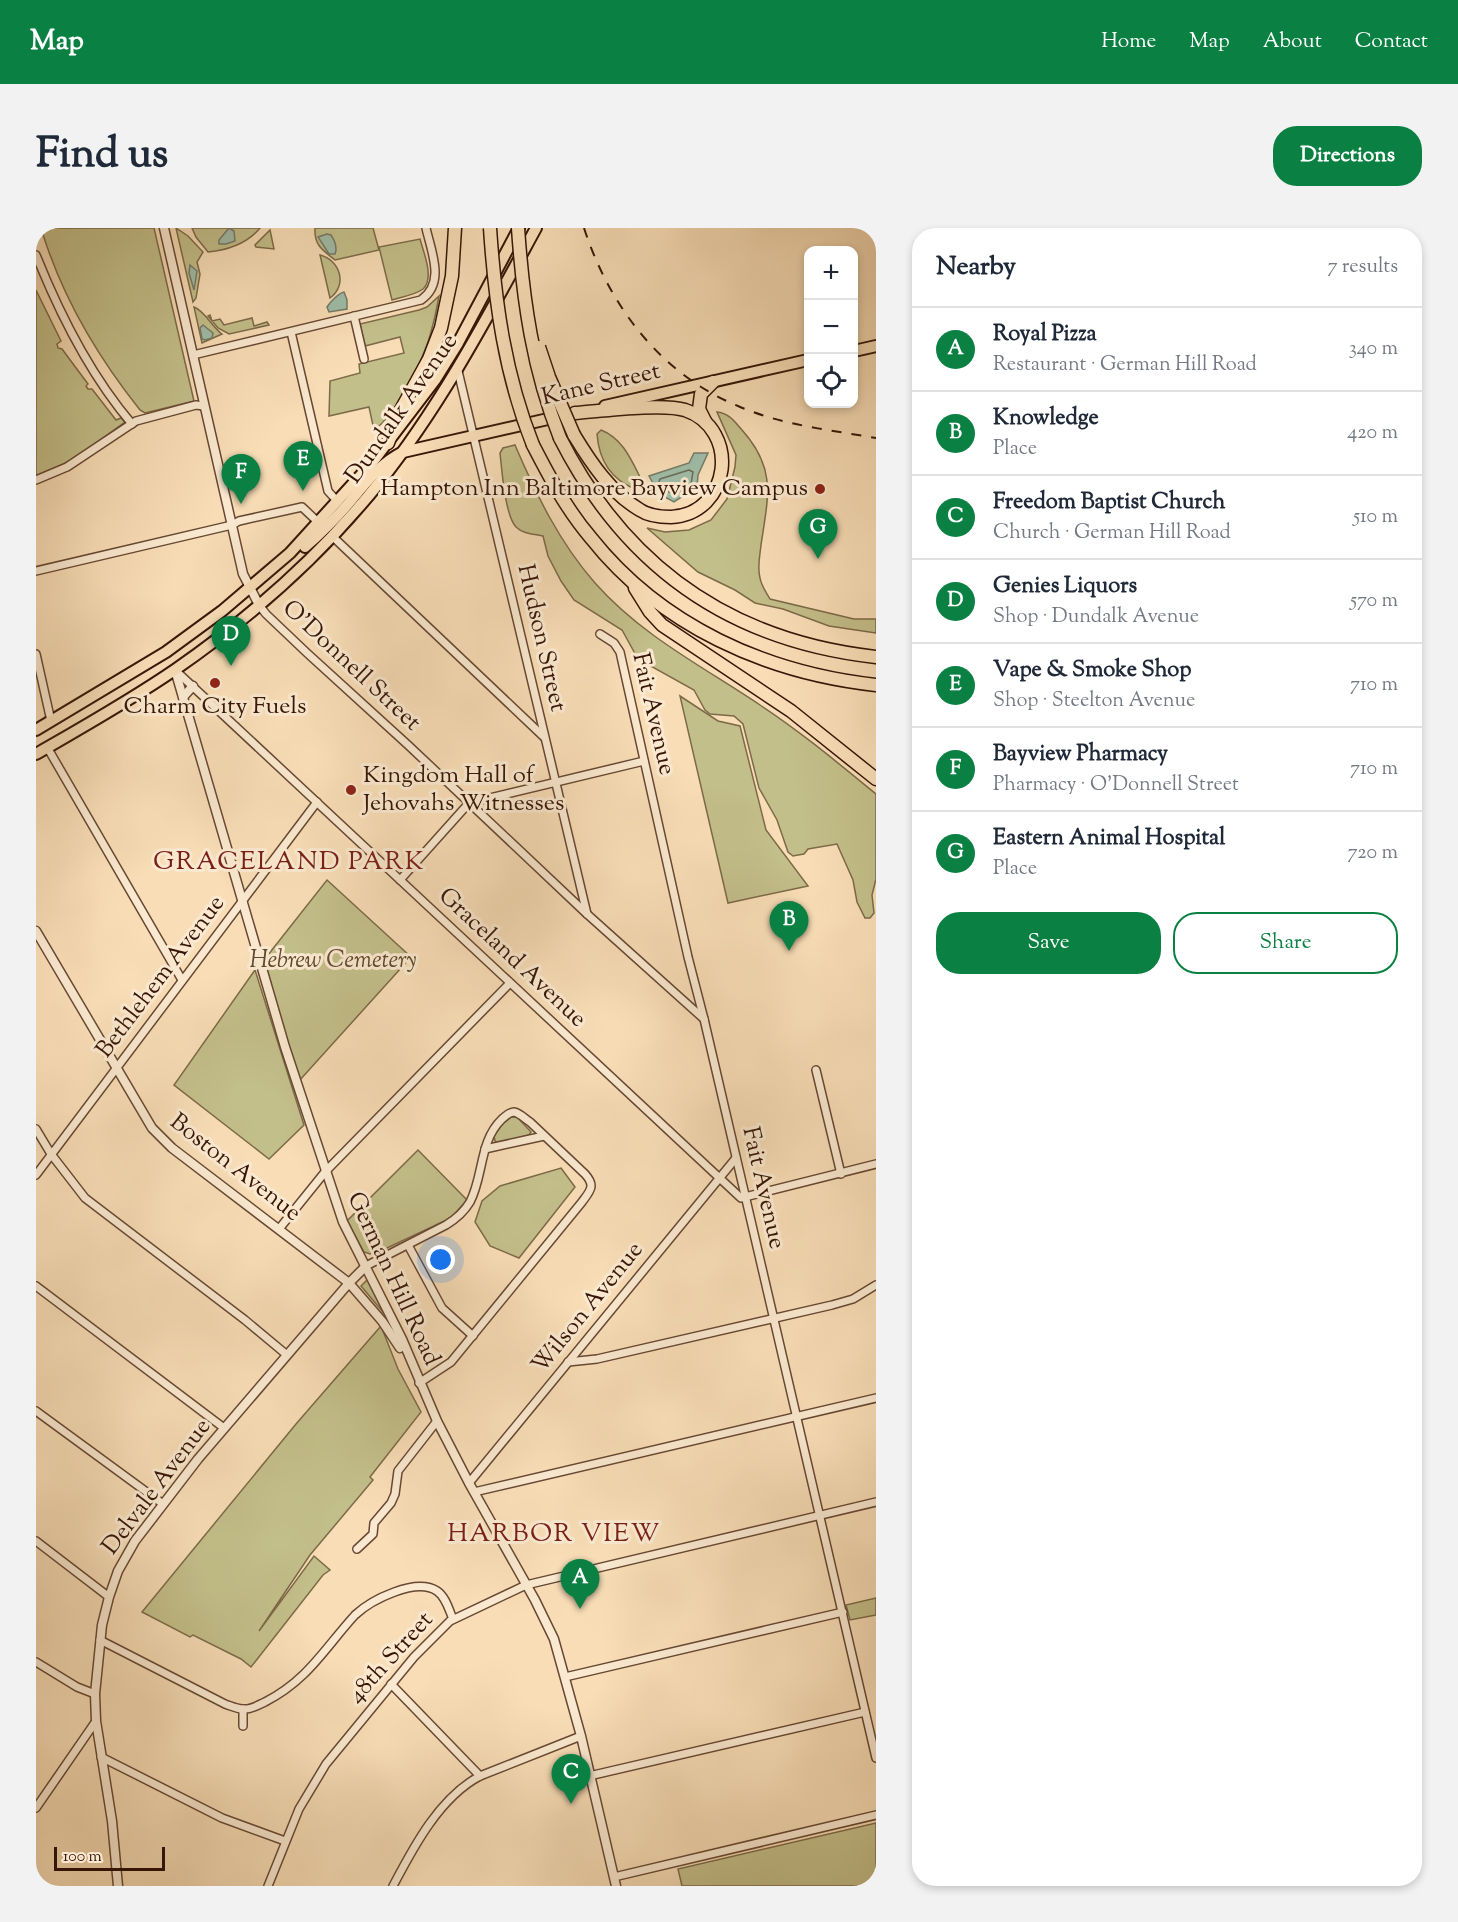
<!DOCTYPE html>
<html lang="en">
<head>
<meta charset="utf-8">
<style>
  body { margin:0; font-family:"Sorts Mill Goudy",serif; background:#f2f2f3; color:#1f2937 }
  .controls { position:absolute; right:18px; top:18px; display:grid; overflow:hidden; border-radius:12px; box-shadow:0 3px 9px #0003 }
  .controls button { width:54px; height:54px; display:grid; place-items:center; padding:0; border:0; border-bottom:2px solid #e0e1e3; background:#fff; color:#1f2937; font:30px sans-serif }
  .scale { position:absolute; left:18px; bottom:15px; width:111px; box-sizing:border-box; padding-left:6px; border:3px solid #371607; border-top:0; font-size:16px; line-height:21px; white-space:nowrap; color:#371607; -webkit-text-stroke:4px #fae9d0; paint-order:stroke }
  .you { position:absolute; left:405px; top:1032px; width:21px; height:21px; margin:-15px; border:4px solid #fff; border-radius:50%; background:#1a73e8; box-shadow:0 0 0 9px #1a73e833 }
  .badge { display:grid; place-items:center; width:39px; height:39px; border-radius:50%; background:#0b8043; color:#fff; font-size:20px; font-weight:700 }
  .pin { position:absolute; translate:-50% -50px; filter:drop-shadow(0 2px 3px #0008) }
  .pin::after { content:''; position:absolute; top:32px; width:21px; height:18px; background:inherit; clip-path:polygon(0 0,100% 0,50% 100%) }
  .list { margin:0; padding:0; list-style:none }
  h2 { display:flex; justify-content:space-between; align-items:center; height:78px; margin:0; padding:0 24px; font-size:26px }
  h2 small { font-size:20px; font-weight:400; color:#747a83 }
  .list li { display:grid; grid-template-columns:39px 1fr auto; gap:18px; align-items:center; box-sizing:border-box; height:84px; padding:0 24px; border-top:2px solid #e0e1e3 }
  .list b { display:block; font-size:22px; white-space:nowrap }
  .list p { margin:0; font-size:20px; white-space:nowrap; color:#747a83 }
  .list em { font-size:20px; font-style:normal; color:#747a83 }
  .actions { display:flex; gap:12px; padding:18px 24px }
  .actions a { flex:1; padding:14px 0; border:2px solid #0b8043; border-radius:24px; text-align:center; font-size:21px; color:#0b8043 }
  .actions .main { background:#0b8043; color:#fff }
  .icon { flex:none; width:33px; height:33px; fill:none; stroke:currentColor; stroke-width:2; stroke-linecap:round; stroke-linejoin:round }
  .map { position:relative; flex:none; width:840px; height:1658px; overflow:hidden; border-radius:24px }
  header { display:flex; align-items:center; gap:36px; box-sizing:border-box; height:84px; padding:0 30px; background:#0b8043; color:#fff }
  header strong { font-size:28px }
  nav { display:flex; gap:33px; margin-inline-start:auto; font-size:21px }
  .intro { display:flex; align-items:center; justify-content:space-between; box-sizing:border-box; height:144px; padding:0 36px }
  h1 { margin:0; font-size:42px }
  .button { padding:15px 27px; border-radius:24px; background:#0b8043; color:#fff; font-size:21px; font-weight:700 }
  main { display:flex; gap:36px; padding:0 36px }
  aside { flex:1; background:#fff; border-radius:24px; box-shadow:0 3px 9px #0003 }
  .map>svg:first-child { display:block }
  .green { fill:#c3bf8a; stroke:#7d6a48; stroke-width:1.5 }
  .water { fill:#9fbda8; stroke:#757a68; stroke-width:1.5 }
  .lines { fill:none; stroke-linecap:round; stroke-linejoin:round }
  .shore { stroke:#6b6a58; stroke-width:1.5 }
  .minor-casing { stroke:#674833; stroke-width:10 }
  .tertiary-casing { stroke:#674833; stroke-width:11 }
  .primary-casing { stroke:#371607; stroke-width:14 }
  .motorway-casing { stroke:#371607; stroke-width:15 }
  .minor { stroke:#fae9d0; stroke-width:7 }
  .tertiary { stroke:#fae9d0; stroke-width:8 }
  .primary { stroke:#f8ddb6; stroke-width:10 }
  .motorway { stroke:#f8ddb6; stroke-width:12 }
  .rail { stroke:#371607; stroke-width:2; stroke-dasharray:10 10; stroke-linecap:butt }
  .motorway-bridge-casing { stroke:#371607; stroke-width:15; stroke-linecap:butt }
  .motorway-bridge { stroke:#f8ddb6; stroke-width:12 }
  .poi-dot { fill:#8f2418; stroke:#fae9d0; stroke-width:2 }
  .labels { text-anchor:middle; dominant-baseline:central; stroke-width:6; stroke-linejoin:round; paint-order:stroke }
  .street-label { font-size:24px; fill:#371607; stroke:#fae9d0 }
  .poi-label { font-size:24px; fill:#371607; stroke:#fae9d0; text-anchor:end }
  .park-label { font-size:24px; font-style:italic; fill:#61492e; stroke:#fae9d0 }
  .neighbourhood-label { font-size:26px; letter-spacing:1.5px; fill:#7a1f14; stroke:#fae9d0 }
</style>
</head>
<body>
<header>
<strong>Map</strong>
<nav><a>Home</a><a>Map</a><a>About</a><a>Contact</a></nav>
</header>
<div class="intro"><h1>Find us</h1><a class="button">Directions</a></div>
<main>
<div class="map">
<svg width="840" height="1658" viewBox="0 0 840 1658">
  <rect width="100%" height="100%" fill="#f8ddb6"/>
  <filter id="stains"><feTurbulence type="fractalNoise" baseFrequency=".00333" numOctaves="4"/><feColorMatrix values="0 0 0 0 .2 0 0 0 0 .09 0 0 0 0 .02 0 0 0 .5 -.17"/></filter>
  <radialGradient id="worn" r=".72"><stop offset=".6" stop-color="#630" stop-opacity="0"/><stop offset="1" stop-color="#630" stop-opacity=".3"/></radialGradient>
  <g class="green">
    <path d="M5,0h113l40,173 -49,12 -5,-3c-43,-54 -79,-115 -99,-182z"/>
    <path d="M140,0l12,8 15,16 -6,10 3,12 -4,24 -3,4z"/>
    <path d="M156,0h68c-13,16 -32,22 -52,24l-12,-15z"/>
    <path d="M279,0h58l6,22 -44,10c-12,-10 -21,-14 -20,-32z"/>
    <path d="M234,2l4,19 -18,-2 -1,-2z"/>
    <path d="M384,11c3,12 15,39 3,50 -8,6 -22,8 -31,11l-13,-53z"/>
    <path d="M284,27c20,5 28,30 10,43z"/>
    <path d="M0,62l25,51 -4,3 1,4 4,1 26,35 -2,2 2,3h4l24,31 5,-2 4,4 -51,37 -38,17z"/>
    <path d="M403,68c-2,11 -4,22 -7,32 -6,27 -36,87 -58,102l-5,-23 -40,9 1,-35 30,-8 -1,-9 45,-11 -4,-16 -35,9 -5,-22 59,-14 8,-3z"/>
    <path d="M158,79c11,4 18,20 28,27l-20,9z"/>
    <path d="M174,87l2,6 8,-2 4,6 28,-7 2,8 13,-4 2,3 -40,9 -11,-6 -10,-12z"/>
    <path d="M681,184c12,1 18,10 25,18 35,39 26,67 19,115 -1,10 -4,22 -1,33 1,7 6,14 10,21l84,20h22v14l-47,-7 -46,-17 -28,-6 -20,-13 -37,-18 -51,-44 18,4 24,-2 22,-10 16,-21 8,-32 1,-12z"/>
    <path d="M565,202c21,8 30,29 40,49l-2,5 -4,5c-25,-10 -36,-29 -38,-55z"/>
    <path d="M479,217c21,49 44,97 80,138 47,53 107,83 165,122 41,27 78,58 116,89v85l-4,16 2,18 -4,5h-5l-8,-16 -4,-22 -16,-36 -29,5 -4,5 -6,1 -5,1 -5,-4 -11,-32 -18,-32 -16,-64 -9,-8 -24,-2 -5,-4 -11,-20 -56,-31 -16,-29 -48,-30 -13,-19 -13,-25 -5,-20c-9,-2 -20,-2 -27,-9 -11,-12 -14,-56 -16,-74l3,-5z"/>
    <path d="M644,468l38,25 22,5 26,104 42,56 -80,17z"/>
    <path d="M291,652l84,77 -112,124 -35,-121z"/>
    <path d="M219,742l49,155 -35,34 -95,-74z"/>
    <path d="M475,889h6l14,15 -2,3 -31,8 -3,-2 -1,-5 9,-13z"/>
    <path d="M382,922l49,50 -16,18 -64,30 -17,6 -6,-2 -17,-31z"/>
    <path d="M525,940l14,19 -56,71 -29,-12 -15,-24 7,-21 18,-15z"/>
    <path d="M332,1051l20,39 -27,-32z"/>
    <path d="M345,1098l17,43 23,43 -51,65 3,3 -63,75 -51,76 55,-75 16,14 -7,5 -72,92 -10,-8 -48,-24 -3,2 -48,-25 154,-188z"/>
    <path d="M840,1370v17l-26,5 -4,-15z"/>
    <path d="M840,1595v63h-194l-4,-17z"/>
  </g>
  <g class="water">
    <path d="M193,0l5,3 1,10 -9,3h-7v-4z"/>
    <path d="M291,6l4,1c4,6 7,12 4,19h-6l-11,-17z"/>
    <path d="M154,37l7,6 -3,19 -5,-17z"/>
    <path d="M308,64l3,8v9l-18,3 -2,-5c3,-5 12,-14 17,-15z"/>
    <path d="M167,97l10,8 -1,5 -7,2 -3,-1 -2,-11z"/>
    <path d="M658,225h14l-10,22 -1,12 -23,15 -15,-8 -10,-18 40,-13z"/>
  </g>
  <g class="lines">
    <path class="shore" d="M653,242l4,2 -2,12 -17,10 -10,-4 -5,-8 1,-3z"/>
    <g class="minor-casing">
      <g id="minor">
        <path d="M0,27c24,60 54,120 96,169"/>
        <path d="M318,88l10,43"/>
        <path d="M255,104l37,159 10,11"/>
        <path d="M157,127l228,-55c25,-17 10,-49 5,-72"/>
        <path d="M422,143l129,543"/>
        <path d="M0,252l31,-13 69,-46 60,-16 8,1"/>
        <path d="M296,308l212,201"/>
        <path d="M0,343l196,-46 7,-4 63,-14 17,16"/>
        <path d="M223,377l7,9 41,39 101,92 179,169 117,105"/>
        <path d="M564,406l14,9 6,9 68,305 16,62 172,739"/>
        <path d="M0,426l15,67"/>
        <path d="M139,442l566,528 135,-34"/>
        <path d="M11,519l135,233"/>
        <path d="M364,652l69,-77 175,-42"/>
        <path d="M780,842l25,104"/>
        <path d="M0,901l15,25 34,44 160,122 42,35"/>
        <path d="M449,921l59,-13"/>
        <path d="M0,947l281,-373"/>
        <path d="M243,1001l46,-57 185,-189"/>
        <path d="M372,1017l34,63 31,28"/>
        <path d="M330,1038l80,-41c10,-6 18,-13 24,-23 14,-27 9,-61 32,-83 4,-3 7,-7 12,-7 6,1 11,7 16,10l55,52c11,12 5,17 -3,28l-131,160 -32,21"/>
        <path d="M0,1058l188,142"/>
        <path d="M532,1134l29,-3 235,-54 21,-6 23,-14"/>
        <path d="M0,1183l127,93"/>
        <path d="M433,1255l267,-325"/>
        <path d="M438,1264l402,-94"/>
        <path d="M0,1313l73,56"/>
        <path d="M321,1321l16,-15 1,-11 17,-20 4,-9 3,-23 39,-50"/>
        <path d="M64,1412l125,64c6,2 12,5 18,5 8,1 15,-4 22,-7 43,-22 59,-53 90,-87 16,-15 61,-38 82,-24 9,6 12,19 16,28"/>
        <path d="M0,1434l41,25 18,7"/>
        <path d="M529,1449l278,-65"/>
        <path d="M355,1456l89,92"/>
        <path d="M207,1498v-17"/>
        <path d="M65,1529l121,61 63,23"/>
        <path d="M553,1548l276,-64"/>
        <path d="M0,1580l60,-87"/>
        <path d="M578,1649l262,-62"/>
        <path d="M232,1658l31,-77 27,-45 88,-107 36,-36 76,-36 350,-83"/>
        <path d="M357,1658c21,-40 47,-89 87,-110l101,-40"/>
      </g>
    </g>
    <g class="tertiary-casing">
      <g id="tertiary">
        <path d="M128,0l79,346 16,31"/>
        <path d="M139,442l110,377 58,175 59,117 35,82 32,62 66,117 19,39 27,97 35,150"/>
        <path d="M147,469l10,-11"/>
        <path d="M0,703l116,197 20,20 177,135 33,38 18,27"/>
        <path d="M82,1658l-6,-65 -16,-100 -1,-27 7,-69 7,-28 9,-26 17,-30 63,-82 151,-176 17,-17"/>
      </g>
    </g>
    <g class="primary-casing">
      <g id="primary">
        <path d="M818,123l22,-5"/>
        <path d="M569,178l203,-46"/>
        <path d="M269,319c15,-13 30,-28 43,-43 17,-20 31,-40 55,-52l158,-36"/>
        <path d="M0,502l130,-78 56,-41 68,-58 81,-89 64,-84 23,-37 61,-115"/>
        <path d="M0,526c47,-27 95,-54 140,-85 75,-52 146,-115 203,-186 63,-79 109,-167 157,-255"/>
      </g>
    </g>
    <g class="motorway-casing">
      <g id="motorway">
        <path d="M669,193l-6,-12 2,-15 12,-12"/>
        <path d="M538,207c17,28 37,58 66,75 9,6 21,7 31,7 60,-3 70,-88 14,-107 -23,-7 -84,1 -110,3"/>
        <path d="M524,210c66,130 171,203 316,219"/>
        <path d="M352,215l9,-26 32,-58 12,-31 11,-52 3,-48"/>
        <path d="M497,217c17,33 34,65 58,93 70,88 175,135 285,147"/>
        <path d="M599,360l15,24 12,13 129,86 85,68"/>
      </g>
    </g>
    <use href="#minor" class="minor"/>
    <use href="#tertiary" class="tertiary"/>
    <use href="#primary" class="primary"/>
    <use href="#motorway" class="motorway"/>
    <path class="rail" d="M548,0c25,77 76,146 154,178 43,19 92,24 138,32"/>
    <g class="motorway-bridge-casing">
      <g id="motorway-bridge">
        <path d="M454,0c5,75 15,147 43,217"/>
        <path d="M482,0c5,73 15,142 42,210"/>
        <path d="M503,119l10,30 25,58"/>
      </g>
    </g>
    <use href="#motorway-bridge" class="motorway-bridge"/>
  </g>
  <g class="poi-dot">
    <circle cx="784" cy="261" r="6"/>
    <circle cx="179" cy="455" r="6"/>
    <circle cx="315" cy="562" r="6"/>
  </g>
  <g class="labels">
    <g class="street-label">
      <text transform="translate(565 157) rotate(-13)">Kane Street</text>
      <text transform="translate(366 181) rotate(-55)">Dundalk Avenue</text>
      <text transform="translate(505 410) rotate(77)">Hudson Street</text>
      <text transform="translate(315 438) rotate(43)">O'Donnell Street</text>
      <text transform="translate(617 486) rotate(77)">Fait Avenue</text>
      <text transform="translate(476 730) rotate(43)">Graceland Avenue</text>
      <text transform="translate(125 749) rotate(-53)">Bethlehem Avenue</text>
      <text transform="translate(199 940) rotate(38)">Boston Avenue</text>
      <text transform="translate(727 960) rotate(77)">Fait Avenue</text>
      <text transform="translate(357 1051) rotate(65)">German Hill Road</text>
      <text transform="translate(552 1080) rotate(-51)">Wilson Avenue</text>
      <text transform="translate(121 1259) rotate(-53)">Delvale Avenue</text>
      <text transform="translate(355 1430) rotate(-48)">48th Street</text>
    </g>
    <g class="poi-label">
      <text x="772" y="261">Hampton Inn Baltimore Bayview Campus</text>
      <text x="179" y="479" text-anchor="middle">Charm City Fuels</text>
      <text x="327" y="548" text-anchor="start">Kingdom Hall of<tspan x="327" dy="28">Jehovahs Witnesses</tspan></text>
    </g>
    <g class="park-label">
      <text x="297" y="733">Hebrew Cemetery</text>
    </g>
    <g class="neighbourhood-label">
      <text x="253" y="634">GRACELAND PARK</text>
      <text x="518" y="1306">HARBOR VIEW</text>
    </g>
  </g>
  <rect width="100%" height="100%" filter="url(#stains)"/>
  <rect width="100%" height="100%" fill="url(#worn)"/>
</svg>
<div class="controls">
<button>+</button>
<button>−</button>
<button><svg class="icon" aria-label="locate" viewBox="0 0 24 24"><circle cx="12" cy="12" r="6"/><path d="M12 2v4M12 18v4M2 12h4M18 12h4"/></svg></button>
</div>
<div class="scale">100 m</div>
<div class="you"></div>
<div class="pin badge" style="left:544px;top:1381px">A</div>
<div class="pin badge" style="left:753px;top:723px">B</div>
<div class="pin badge" style="left:535px;top:1576px">C</div>
<div class="pin badge" style="left:195px;top:438px">D</div>
<div class="pin badge" style="left:267px;top:263px">E</div>
<div class="pin badge" style="left:205px;top:276px">F</div>
<div class="pin badge" style="left:782px;top:331px">G</div>
</div>
<aside>
<h2>Nearby<small>7 results</small></h2>
<ul class="list">
<li><span class="badge">A</span><div><b>Royal Pizza</b><p>Restaurant · German Hill Road</p></div><em>340 m</em></li>
<li><span class="badge">B</span><div><b>Knowledge</b><p>Place</p></div><em>420 m</em></li>
<li><span class="badge">C</span><div><b>Freedom Baptist Church</b><p>Church · German Hill Road</p></div><em>510 m</em></li>
<li><span class="badge">D</span><div><b>Genies Liquors</b><p>Shop · Dundalk Avenue</p></div><em>570 m</em></li>
<li><span class="badge">E</span><div><b>Vape &amp; Smoke Shop</b><p>Shop · Steelton Avenue</p></div><em>710 m</em></li>
<li><span class="badge">F</span><div><b>Bayview Pharmacy</b><p>Pharmacy · O'Donnell Street</p></div><em>710 m</em></li>
<li><span class="badge">G</span><div><b>Eastern Animal Hospital</b><p>Place</p></div><em>720 m</em></li>
</ul>
<div class="actions"><a class="main">Save</a><a>Share</a></div>
</aside>
</main>
</body>
</html>
